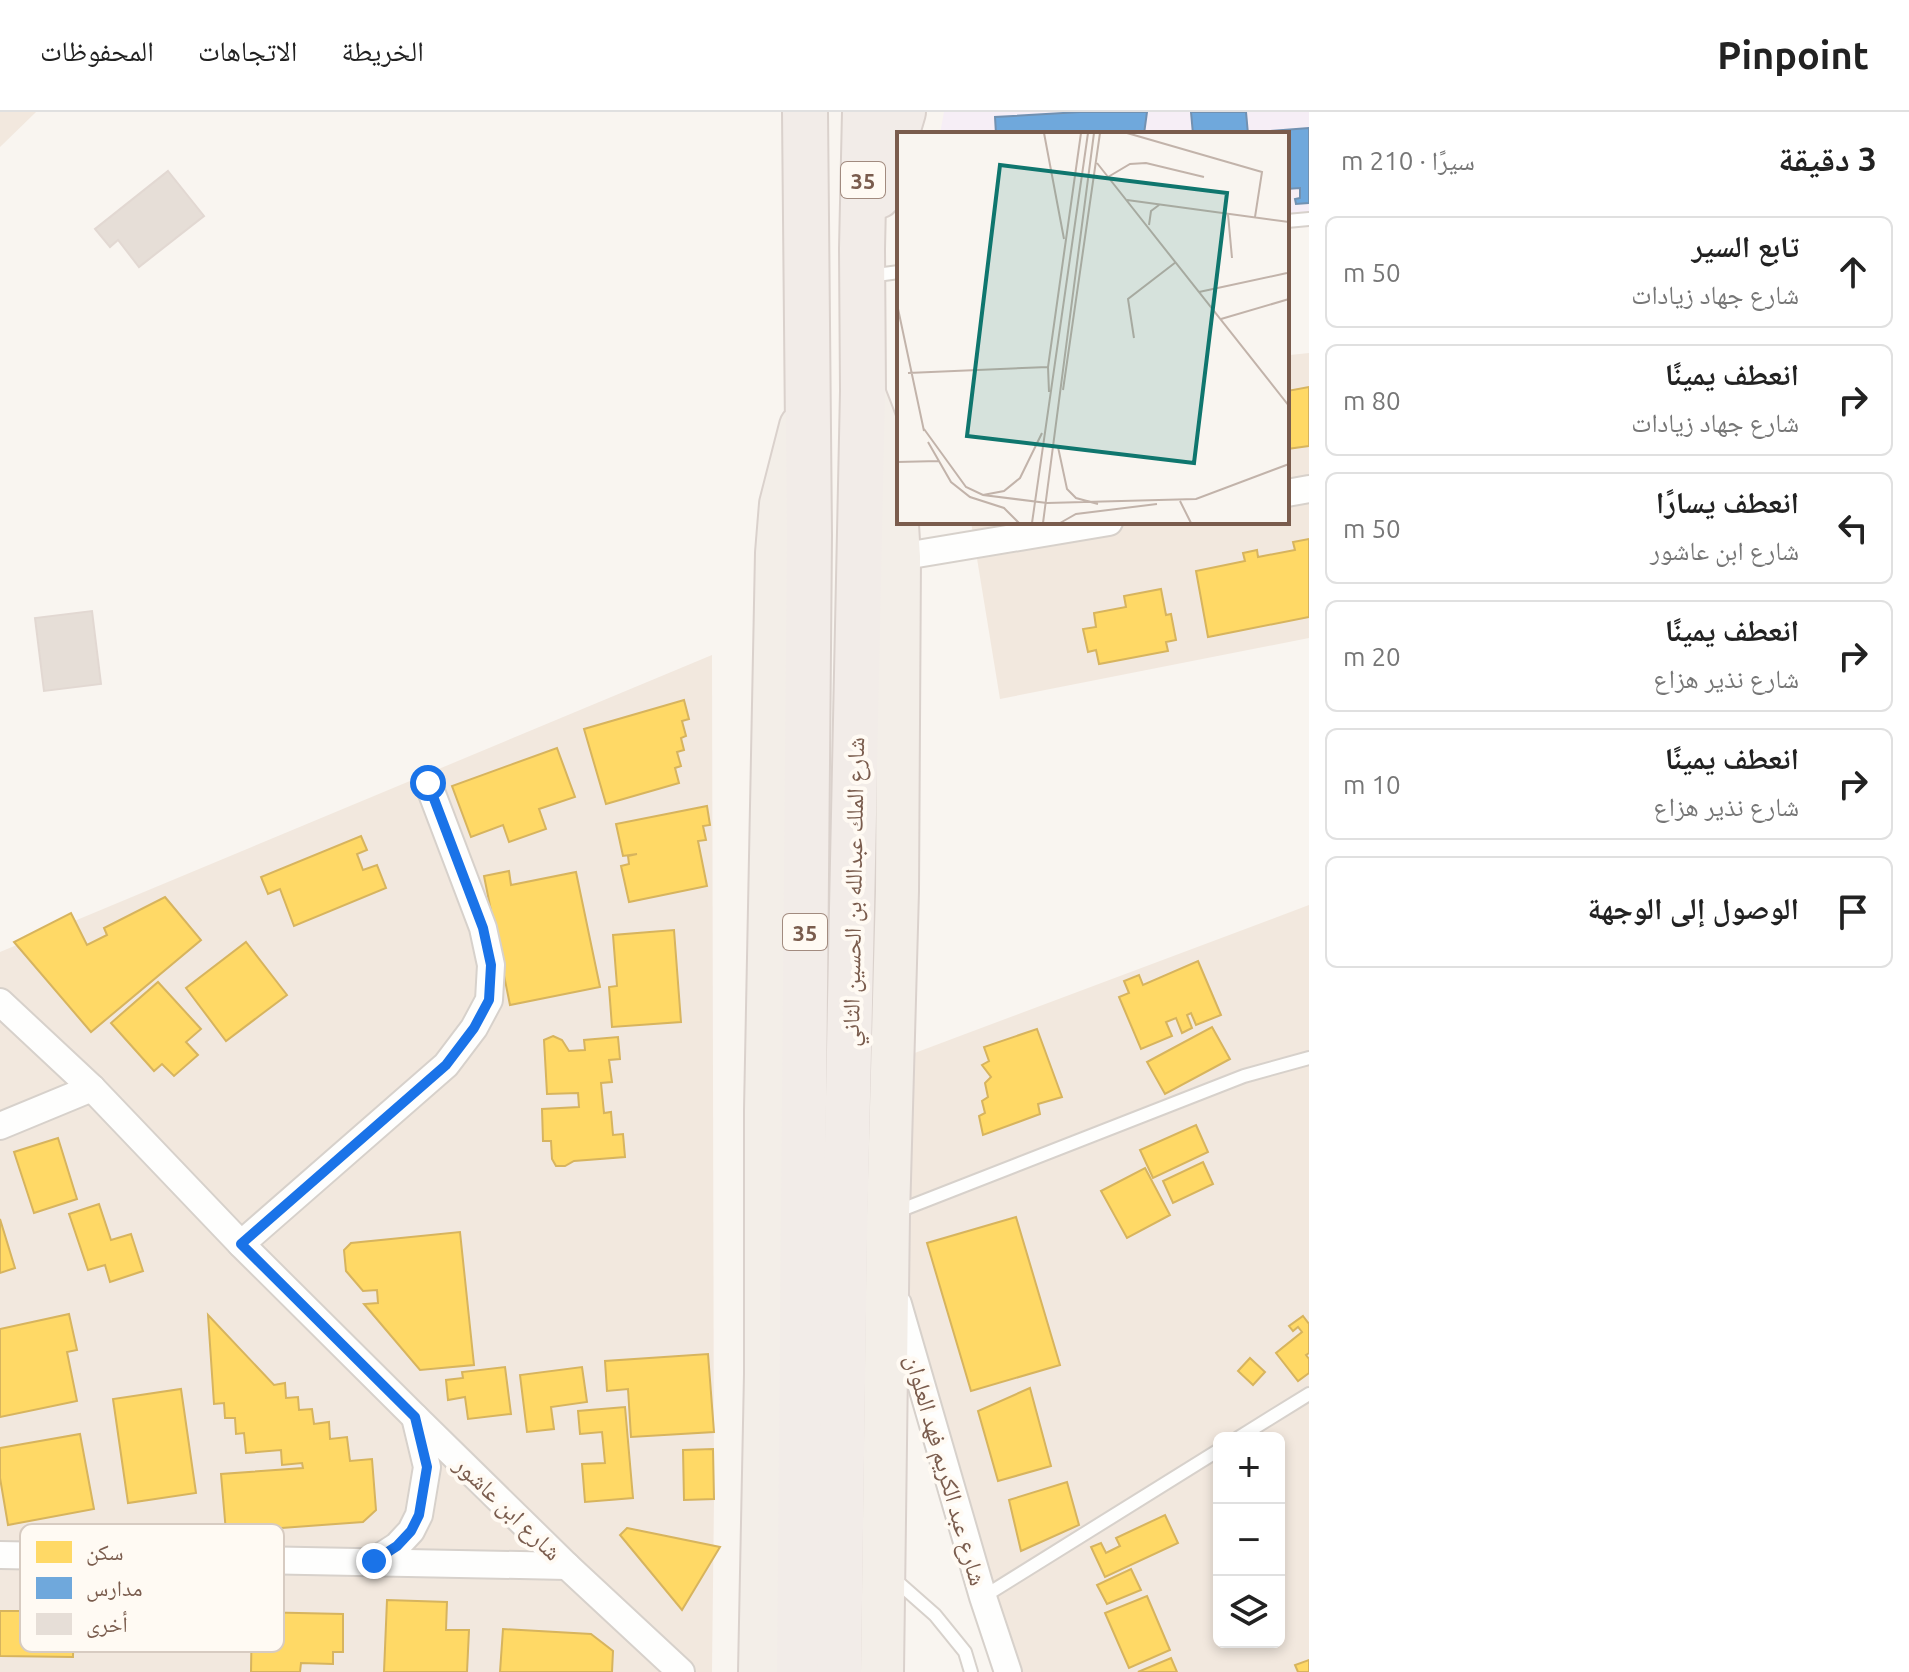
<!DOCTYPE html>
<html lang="ar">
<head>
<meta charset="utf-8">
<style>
  body { margin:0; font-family:Ubuntu,"Noto Naskh Arabic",sans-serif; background:#f2f2f2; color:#222; direction:rtl }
  .controls { position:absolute; right:24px; bottom:24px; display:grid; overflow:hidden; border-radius:12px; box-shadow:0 4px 12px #0003 }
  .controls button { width:72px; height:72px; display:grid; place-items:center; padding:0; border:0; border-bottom:2px solid #e0e0e0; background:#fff; color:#222; font:40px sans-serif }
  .stop { position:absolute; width:24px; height:24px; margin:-18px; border:6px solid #1a73e8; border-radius:50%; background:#fff }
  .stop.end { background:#1a73e8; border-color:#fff; box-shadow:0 2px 8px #0008 }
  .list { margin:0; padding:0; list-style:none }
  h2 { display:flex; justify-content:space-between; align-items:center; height:104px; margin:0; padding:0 32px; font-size:34px }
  h2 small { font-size:26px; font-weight:400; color:#767676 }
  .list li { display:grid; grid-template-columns:52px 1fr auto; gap:24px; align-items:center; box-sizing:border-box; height:112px; margin:0 16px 16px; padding:0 16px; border:2px solid #e0e0e0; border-radius:12px }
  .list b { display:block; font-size:30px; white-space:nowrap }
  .list p { margin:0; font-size:26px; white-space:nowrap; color:#767676 }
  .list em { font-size:26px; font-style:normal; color:#767676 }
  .icon { flex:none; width:44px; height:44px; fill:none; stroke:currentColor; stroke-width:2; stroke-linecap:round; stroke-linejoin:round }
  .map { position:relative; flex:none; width:1309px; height:1560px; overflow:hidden; direction:ltr }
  header { display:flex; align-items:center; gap:48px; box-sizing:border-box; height:112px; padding:0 40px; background:#fff; border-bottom:2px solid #e0e0e0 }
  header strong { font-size:38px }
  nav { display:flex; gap:44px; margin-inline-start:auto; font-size:28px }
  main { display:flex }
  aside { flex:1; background:#fff }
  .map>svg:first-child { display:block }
  .residential { fill:#f2e8de; fill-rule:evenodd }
  .education { fill:#f6eef6 }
  .homes { fill:#ffd966; stroke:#d7b45e; stroke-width:2 }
  .schools { fill:#6fa8dc; stroke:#7291b1; stroke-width:2 }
  .building { fill:#e6ded7; stroke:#e2d8d2; stroke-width:2 }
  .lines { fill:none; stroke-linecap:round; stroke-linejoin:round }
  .service-casing { stroke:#d7d1cb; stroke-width:16 }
  .minor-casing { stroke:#d7d1cb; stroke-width:30 }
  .primary-casing { stroke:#dad1cc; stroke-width:46 }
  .trunk-casing { stroke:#dad1cc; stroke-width:48 }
  .service { stroke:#fefefd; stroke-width:12 }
  .minor { stroke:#fefefd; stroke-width:26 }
  .primary { stroke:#f3eee8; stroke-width:42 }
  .trunk { stroke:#f2ece8; stroke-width:44 }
  .route { stroke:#1a73e8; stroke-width:10 }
  .labels { text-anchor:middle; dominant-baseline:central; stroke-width:8; stroke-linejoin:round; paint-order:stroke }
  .shield { fill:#fffaf3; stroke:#a28b7f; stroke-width:2 }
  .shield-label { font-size:22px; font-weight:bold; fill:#7a5c4d }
  .street-label { font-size:24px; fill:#7a5c4d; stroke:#fffaf3 }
  .inset-road { fill:none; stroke:#c2b3aa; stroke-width:2 }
  .view { fill:#0f766e; fill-opacity:0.15; stroke:#0f766e; stroke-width:4 }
  .inset-edge { fill:none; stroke:#7a5c4d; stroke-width:4 }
  .key { fill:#fffaf3; stroke:#d7cbc1; stroke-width:2 }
  .key-label { font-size:22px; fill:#7a5c4d }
</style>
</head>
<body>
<header>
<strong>Pinpoint</strong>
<nav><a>الخريطة</a><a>الاتجاهات</a><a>المحفوظات</a></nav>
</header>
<main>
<aside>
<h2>3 دقيقة<small>سيرًا · 210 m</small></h2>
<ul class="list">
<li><svg class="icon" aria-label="ahead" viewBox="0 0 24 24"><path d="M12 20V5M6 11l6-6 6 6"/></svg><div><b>تابع السير</b><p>شارع جهاد زيادات</p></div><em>50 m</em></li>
<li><svg class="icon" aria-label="right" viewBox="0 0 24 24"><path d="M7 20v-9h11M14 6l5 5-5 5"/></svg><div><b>انعطف يمينًا</b><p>شارع جهاد زيادات</p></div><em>80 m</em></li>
<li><svg class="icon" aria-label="left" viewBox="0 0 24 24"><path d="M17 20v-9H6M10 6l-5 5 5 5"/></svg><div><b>انعطف يسارًا</b><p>شارع ابن عاشور</p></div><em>50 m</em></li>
<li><svg class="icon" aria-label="right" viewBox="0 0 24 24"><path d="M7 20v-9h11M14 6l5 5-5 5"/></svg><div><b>انعطف يمينًا</b><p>شارع نذير هزاع</p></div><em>20 m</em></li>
<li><svg class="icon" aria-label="right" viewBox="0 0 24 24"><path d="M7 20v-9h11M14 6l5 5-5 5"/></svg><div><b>انعطف يمينًا</b><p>شارع نذير هزاع</p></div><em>10 m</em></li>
<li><svg class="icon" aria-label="arrive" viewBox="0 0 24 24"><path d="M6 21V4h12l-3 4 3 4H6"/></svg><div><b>الوصول إلى الوجهة</b></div></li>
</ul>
</aside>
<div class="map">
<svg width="1309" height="1560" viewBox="0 0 1309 1560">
  <rect width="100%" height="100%" fill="#f9f5f0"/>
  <g class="residential">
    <path d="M0,0h36l-36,35z"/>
    <path d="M1287,207l3,36 19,-2v285l-309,61 -29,-177h316z"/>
    <path d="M712,543l2,844 -2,173h-712v-720z"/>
    <path d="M1309,793v767h-310l-119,-376 8,-233zM1219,1326h60v204h-60z"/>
  </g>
  <path class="education" d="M944,0h365v104l-22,2v-84h-347z"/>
  <g class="homes">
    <path d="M1309,275v59l-22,3v-58z"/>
    <path d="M1309,427v78l-101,20 -12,-66 49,-10 -2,-8 14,-3 1,7 37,-7 -2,-8z"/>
    <path d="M1161,477l5,26 5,-1 5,26 -10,2 2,9 -69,13 -3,-14 -8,2 -5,-23 13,-2 -2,-14 32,-6 -2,-11z"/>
    <path d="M684,588l5,19 -7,2 4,15 -5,2 3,12 -7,2 4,14 -6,2 4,15 -73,21 -22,-75z"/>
    <path d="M557,636l18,49 -36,12 7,20 -37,13 -6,-17 -32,12 -19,-51z"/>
    <path d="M707,694l3,19 -7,1 3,14 -8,1 9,45 -78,16 -8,-36 8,-2 -1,-8 9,-2 -14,2 -7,-32z"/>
    <path d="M361,724l6,14 -10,4 6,16 14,-5 9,23 -92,38 -14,-37 -12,5 -7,-17z"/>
    <path d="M509,759l2,14 65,-13 24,115 -90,18 -26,-129z"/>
    <path d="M165,785l36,43 -110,92 -77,-90 57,-29 16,32 20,-10 -3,-7z"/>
    <path d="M674,818l7,92 -69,5 -3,-40 8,-1 -4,-51z"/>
    <path d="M246,830l41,53 -61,46 -40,-53z"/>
    <path d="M1198,849l23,54 -25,10 -5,-12 -4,2 5,13 -10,5 -6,-15 -10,4 6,14 -31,13 -22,-52 10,-4 -5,-12 15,-6 4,10z"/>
    <path d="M158,870l43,47 -15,13 12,13 -24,21 -12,-12 -8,7 -43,-48z"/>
    <path d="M1212,915l18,32 -65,35 -18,-32z"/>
    <path d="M1037,917l25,68 -24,7 2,10 -57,21 -4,-19 6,-3 -3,-12 6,-4 -3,-14 6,-6 -9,-12 7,-4 -5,-14z"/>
    <path d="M553,924l9,4 7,11 16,-1 -1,-10 34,-3 2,22 -11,1 3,22 -11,1 3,30 7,-1 2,23 10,-1 2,23 -51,4 -9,5h-9l-4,-7 -1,-18h-8l-1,-32 37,-2 -1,-14 -31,1 -3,-54z"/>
    <path d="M1196,1013l12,27 -55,26 -13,-28z"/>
    <path d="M58,1026l19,61 -43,14 -20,-61z"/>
    <path d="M1203,1050l10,22 -40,19 -10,-22z"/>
    <path d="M1145,1056l25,47 -43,23 -26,-47z"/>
    <path d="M99,1092l12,36 20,-6 12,37 -33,11 -5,-17 -17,5 -19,-56z"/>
    <path d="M1016,1105l44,148 -89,26 -44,-148z"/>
    <path d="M0,1107l15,49 -15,5z"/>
    <path d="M460,1120l14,133 -54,5 -56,-66 14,-1 -1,-13 -14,1 -17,-20 -2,-21 7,-7z"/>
    <path d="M69,1202l8,36 -10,2 10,49 -77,16v-88z"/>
    <path d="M208,1203l66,70 11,-2 1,15 12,-1 1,13 13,-1 2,15 15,-2 1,17 17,-2 3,24 22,-2 4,51 -13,12 -137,10 -5,-58 82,-6 -1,-5 -20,2 -1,-15 -35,3 -2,-20 -8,1 -1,-16h-10l-1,-15 -10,1z"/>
    <path d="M1303,1204l6,8v29l-3,2 3,4v14l-11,8 -22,-28 26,-21 -4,-5 -5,4 -4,-5z"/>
    <path d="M708,1242l6,78 -83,5 -3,-48 -21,2 -2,-30z"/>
    <path d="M1250,1246l15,14 -12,13 -15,-14z"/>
    <path d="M505,1255l6,47 -43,5 -3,-22 -17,3 -2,-20 17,-2 -1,-6z"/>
    <path d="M582,1255l5,35 -36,5 3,22 -27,3 -7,-57z"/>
    <path d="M1030,1276l21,78 -53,15 -20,-70z"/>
    <path d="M181,1277l15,104 -68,10 -15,-104z"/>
    <path d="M625,1295l8,91 -48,4 -3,-38 23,-1 -3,-31 -22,2 -2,-23z"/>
    <path d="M80,1322l14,75 -86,16 -8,-47v-30z"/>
    <path d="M713,1337l1,50 -30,1 -1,-50z"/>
    <path d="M1067,1370l12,43 -58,26 -12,-51z"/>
    <path d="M1165,1403l13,28 -73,34 -14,-30 10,-4 5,10 14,-7 -4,-8z"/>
    <path d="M627,1416l93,19 -38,63 -62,-75z"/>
    <path d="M1131,1457l10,21 -34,14 -10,-19z"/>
    <path d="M30,1482h21v22l23,1 -1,40 -73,-1v-45h30z"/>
    <path d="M1147,1484l23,54 -41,18 -24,-55z"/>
    <path d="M387,1488l60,2 -1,28h23l-2,42h-83z"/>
    <path d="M252,1500l91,2v38h-10v12l-32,-1 -1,9h-49z"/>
    <path d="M503,1517l88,5 22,17 -1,21h-112z"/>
    <path d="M1171,1546l6,14h-39z"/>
    <path d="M1309,1548v12h-11l-3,-7z"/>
  </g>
  <g class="schools">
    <path d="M1080,0h67l-3,22h-148l-1,-17z"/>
    <path d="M1191,0h55l2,22h-55z"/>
    <path d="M1309,16v75l-13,1 -1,-5 5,-1v-10l-13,1v-55h-30v-2z"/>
  </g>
  <g class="building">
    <path d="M168,59l36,45 -65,51 -21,-27 -8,7 -15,-18z"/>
    <path d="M92,499l9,73 -57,7 -9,-73z"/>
  </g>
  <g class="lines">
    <g class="service-casing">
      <g id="service">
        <path d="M1287,109l22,-2"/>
        <path d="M869,164l30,-4"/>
        <path d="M896,1100l348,-136 65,-18"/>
        <path d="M1238,1326l71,-44"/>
        <path d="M893,1466l42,37 30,37 6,20"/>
        <path d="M983,1485l236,-147"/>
      </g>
    </g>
    <g class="minor-casing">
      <g id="minor">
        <path d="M1287,381l22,-4"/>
        <path d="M899,445l210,-35"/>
        <path d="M0,890l92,86 149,156 174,173 152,149 114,106"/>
        <path d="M0,1014l92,-38"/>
        <path d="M241,1132l205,-179 28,-37 15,-28 2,-35 -8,-37 -55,-145"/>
        <path d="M898,1192l85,293 25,75"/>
        <path d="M0,1443l567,11"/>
        <path d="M374,1449l23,-15 14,-15 8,-16 8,-48 -12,-50"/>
      </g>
    </g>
    <g class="primary-casing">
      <g id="primary">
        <path d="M864,282c11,28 22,56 28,86 5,25 5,51 7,77l-2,334 -9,325 -6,456"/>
        <path d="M760,1560l6,-298v-264l11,-557 4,-49 20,-78"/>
      </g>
    </g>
    <g class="trunk-casing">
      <g id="trunk">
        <path d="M878,84l25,-84"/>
        <path d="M799,1560l10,-1137 -4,-423"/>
        <path d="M839,1560l6,-434 18,-847 -1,-142 3,-137"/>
      </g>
    </g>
    <use href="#service" class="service"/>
    <use href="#minor" class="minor"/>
    <use href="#primary" class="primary"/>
    <use href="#trunk" class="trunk"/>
  </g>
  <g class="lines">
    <path class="route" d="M374,1449l23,-15 14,-15 8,-16 8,-48 -12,-50 -174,-173 205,-179 28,-37 15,-28 2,-35 -8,-37 -55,-145"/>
  </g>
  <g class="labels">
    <g class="shield">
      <rect x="841" y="50" width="44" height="36" rx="6"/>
      <rect x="783" y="802" width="44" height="36" rx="6"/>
    </g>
    <g class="shield-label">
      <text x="863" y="68">35</text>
      <text x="805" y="820">35</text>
    </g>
    <g class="street-label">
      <text transform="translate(853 780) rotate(-89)">شارع الملك عبدالله بن الحسين الثاني</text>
      <text transform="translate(946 1358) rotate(74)">شارع عبد الكريم فهد العلوان</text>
      <text transform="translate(508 1396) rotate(44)">شارع ابن عاشور</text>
    </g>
  </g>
  <g transform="translate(897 20)">
    <rect width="392" height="392" fill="#f9f5f0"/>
    <path class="inset-road" d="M147,1l20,106M230,1l135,39 -7,45M200,31l192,243M211,45l22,-13 16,-1 58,14M230,68l162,22M331,82l4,44M252,93l2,-14 8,-6M302,160l88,-19M0,172l27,127M324,187l68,-20M237,206l-6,-39 48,-37M11,241l140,-6M166,258l37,-257M152,260l-1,-25 33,-234M27,297l42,58 17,8 64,8 149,-4 93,-35M31,310l23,40 19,15 34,11 15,15M161,315l9,42 9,9 22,6M0,330l42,-1M86,363l21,-4 16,-13 22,-45M283,369l11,22M135,391l56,-390M146,391l51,-390M163,391l16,-9 81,-10"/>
    <path class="view" d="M103,33l227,28 -33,270 -227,-27z"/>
    <rect width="392" height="392" class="inset-edge"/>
  </g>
  <rect x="20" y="1412" width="264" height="128" rx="12" class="key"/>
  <rect x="36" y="1429" width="36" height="22" fill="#ffd966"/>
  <rect x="36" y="1465" width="36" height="22" fill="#6fa8dc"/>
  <rect x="36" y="1501" width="36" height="22" fill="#e6ded7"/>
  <g class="key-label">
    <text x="86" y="1448">سكن</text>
    <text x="86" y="1484">مدارس</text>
    <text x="86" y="1520">أخرى</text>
  </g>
</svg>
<div class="controls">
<button>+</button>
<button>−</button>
<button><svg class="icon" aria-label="layers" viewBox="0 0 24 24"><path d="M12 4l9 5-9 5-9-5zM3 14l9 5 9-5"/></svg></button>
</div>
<div class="stop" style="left:428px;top:671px"></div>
<div class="stop end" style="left:374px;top:1449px"></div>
</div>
</main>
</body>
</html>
